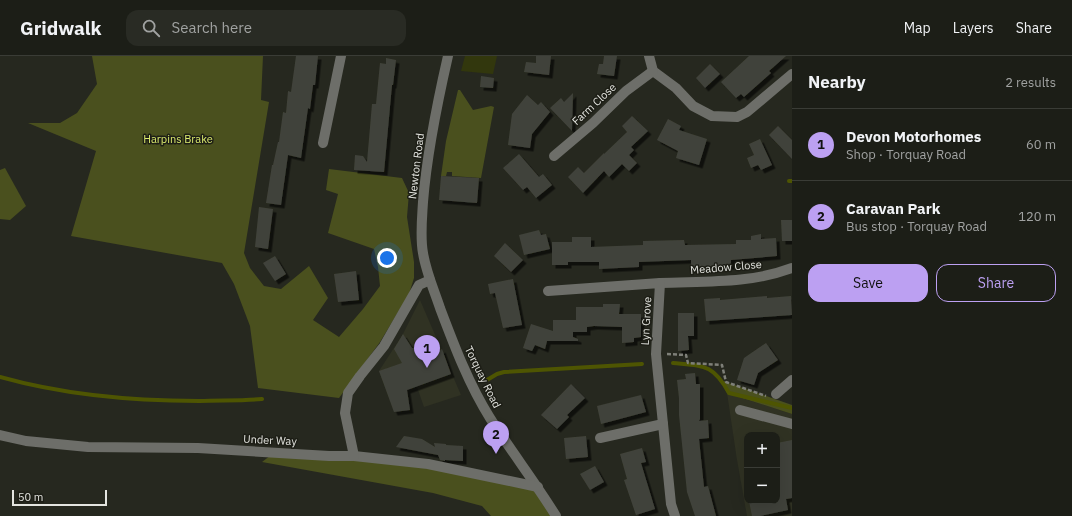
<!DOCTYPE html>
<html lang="en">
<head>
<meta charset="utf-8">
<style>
  body { margin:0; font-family:"IBM Plex Sans",sans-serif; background:#292b24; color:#f1f3f6 }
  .controls { position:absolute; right:12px; bottom:12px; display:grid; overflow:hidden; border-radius:8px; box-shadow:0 4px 16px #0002 }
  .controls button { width:36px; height:36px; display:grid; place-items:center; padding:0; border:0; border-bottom:1px solid #3a3c36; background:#1c1e17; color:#f1f3f6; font:20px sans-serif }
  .scale { position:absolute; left:12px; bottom:10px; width:95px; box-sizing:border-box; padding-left:4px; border:2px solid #e4e5e0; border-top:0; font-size:11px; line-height:14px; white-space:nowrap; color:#e4e5e0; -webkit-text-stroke:3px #1d1e16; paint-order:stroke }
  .you { position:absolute; left:387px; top:202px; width:14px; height:14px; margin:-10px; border:3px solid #fff; border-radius:50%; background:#1a73e8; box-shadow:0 0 0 6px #1a73e833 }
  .badge { display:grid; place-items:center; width:26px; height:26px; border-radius:50%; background:#bca0f2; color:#111; font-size:13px; font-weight:700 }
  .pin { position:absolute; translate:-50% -33px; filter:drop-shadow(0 1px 2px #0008) }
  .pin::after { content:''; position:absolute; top:21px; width:14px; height:12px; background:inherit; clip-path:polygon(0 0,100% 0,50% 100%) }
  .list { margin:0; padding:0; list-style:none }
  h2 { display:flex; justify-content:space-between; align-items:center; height:52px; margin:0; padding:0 16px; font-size:17px }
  h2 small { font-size:13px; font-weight:400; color:#a0a2a1 }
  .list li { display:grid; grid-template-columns:26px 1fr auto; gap:12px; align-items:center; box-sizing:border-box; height:72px; padding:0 16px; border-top:1px solid #3a3c36 }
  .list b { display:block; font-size:15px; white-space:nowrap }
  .list p { margin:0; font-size:13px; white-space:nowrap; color:#a0a2a1 }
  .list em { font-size:13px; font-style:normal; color:#a0a2a1 }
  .actions { display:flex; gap:8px; padding:12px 16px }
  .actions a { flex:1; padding:9px 0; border:1px solid #bca0f2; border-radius:12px; text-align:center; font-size:14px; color:#bca0f2 }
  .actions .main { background:#bca0f2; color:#111 }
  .icon { flex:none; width:22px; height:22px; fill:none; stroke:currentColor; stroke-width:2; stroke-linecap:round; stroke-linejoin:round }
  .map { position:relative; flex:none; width:792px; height:460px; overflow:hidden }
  header { display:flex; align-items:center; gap:24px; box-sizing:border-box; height:56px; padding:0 20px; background:#1c1e17; border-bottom:1px solid #3a3c36 }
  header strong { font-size:19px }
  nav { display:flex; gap:22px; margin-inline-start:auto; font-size:14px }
  .search { width:280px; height:36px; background:#292b24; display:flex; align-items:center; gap:10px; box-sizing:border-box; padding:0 14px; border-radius:12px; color:#a0a2a1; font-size:15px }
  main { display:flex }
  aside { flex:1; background:#1c1e17 }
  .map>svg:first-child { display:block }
  .built { fill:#303223; fill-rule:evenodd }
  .green { fill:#32370d }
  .forest { fill:#4a501e }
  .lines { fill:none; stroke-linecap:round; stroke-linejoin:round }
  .stream { stroke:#4e5502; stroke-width:4 }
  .building { fill:#41433a; filter:url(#shadow) }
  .path { stroke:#7e7f78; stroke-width:2.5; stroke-dasharray:4 2; stroke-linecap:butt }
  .minor { stroke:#6d6e69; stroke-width:10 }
  .labels { text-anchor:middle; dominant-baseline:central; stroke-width:3; stroke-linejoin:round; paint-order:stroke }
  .street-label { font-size:11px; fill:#e4e5e0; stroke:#1d1e16 }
  .park-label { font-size:11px; fill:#dceb6e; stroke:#1d1e16 }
</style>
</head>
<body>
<header>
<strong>Gridwalk</strong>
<div class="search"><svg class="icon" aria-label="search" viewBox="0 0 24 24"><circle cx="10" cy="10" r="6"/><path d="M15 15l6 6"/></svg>Search here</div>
<nav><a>Map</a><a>Layers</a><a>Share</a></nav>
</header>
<main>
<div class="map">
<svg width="792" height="460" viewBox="0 0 792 460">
  <defs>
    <filter id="shadow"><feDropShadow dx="3.5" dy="3.5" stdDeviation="0" flood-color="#0009"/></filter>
  </defs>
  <rect width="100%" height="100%" fill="#26281f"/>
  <g class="built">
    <path d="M420,244l41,95 -37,12 -7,-20 -28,10 -10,-26 24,-37z"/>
    <path d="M727,337l65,21v102h-45l-10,-56zM747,379h30v66h-30z"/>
  </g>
  <path class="green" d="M465,0h32l-4,18 -32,-3z"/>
  <g class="forest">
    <path d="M92,0h171l-2,44 8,2 -25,151 6,15 14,18 17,3 28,-23 19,32 -15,22 26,17 24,-28 17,-23 -2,-19 -4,-18 -46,-16 10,-39 -12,-4 3,-21 73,9 7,15 -2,24 7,45v16l-5,16 -29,48 -41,56 -81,-10 -8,-62 -16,-42 -12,-21 -151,-27 25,-85 -68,-28h32l17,-10 20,-29z"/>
    <path d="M458,34h2l13,20 18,-4 3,1 -13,71 -29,-2v-4h-5l-1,4h-5l5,-35z"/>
    <path d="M5,112l21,38 -16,14 -10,-1v-49z"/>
    <path d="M723,325l69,24v9l-65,-21z"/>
    <path d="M275,396l79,4 184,31 18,29h-65l-9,-10 -49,-13 -171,-31z"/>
  </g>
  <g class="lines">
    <g class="stream">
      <path d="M789,125h3"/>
      <path d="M673,307c31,3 40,1 56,30l63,15"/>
      <path d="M0,321c64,18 132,24 199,24 21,-1 42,0 63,-2"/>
      <path d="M487,324l10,-6 7,-2 138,-8"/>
    </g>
  </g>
  <g class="building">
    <path d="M296,0h22l-3,29h-2l-3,24 -2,-1 -7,50 -13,-3 -7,50 -15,-2 6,-38h1l5,-23h1l4,-30 3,1 2,-22 3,1z"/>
    <path d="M536,0h15l-2,19 -25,-3 2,-10 10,1z"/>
    <path d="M604,0h13l-3,20 -17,-2 2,-10h4z"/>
    <path d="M749,0h37l-17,15 2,2 -27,24 -3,-3 -5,4 -15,-16z"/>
    <path d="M386,2l10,2 -3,25h-1l-8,87 -30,-2 1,-15 8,1 4,6 5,-58h4l4,-41 6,1z"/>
    <path d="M710,8l10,10 -15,14 -9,-10z"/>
    <path d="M481,20l13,2 -1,10 -13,-1z"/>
    <path d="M573,37l-1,38 -22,-23 11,-10 3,4z"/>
    <path d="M527,39l11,10 3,-3 9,10 -18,22 -2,14 -22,-3 4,-31z"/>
    <path d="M632,60l16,15 -17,16 3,3 -5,5 8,8 -8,8 -7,-7 -13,13 -5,-6 -21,22 -15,-16 10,-10 6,6 20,-20v1l23,-22 -5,-6z"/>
    <path d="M668,63l13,7 -2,4 28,9 -8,26 -23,-7 2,-7 -21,-11z"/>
    <path d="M778,70l14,14v19l-23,-24z"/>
    <path d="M760,83l12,26 -11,5 -3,-5 -7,3 -4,-10 7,-3 -5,-11z"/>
    <path d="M519,98l20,23 4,-3 9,11 -16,13 -9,-11 -4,3 -20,-22z"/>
    <path d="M441,120l38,2 -2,25 -38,-3z"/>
    <path d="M259,151l14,2 -5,40 -13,-2z"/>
    <path d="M781,164h11v21h-10z"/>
    <path d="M539,174l2,5 5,-1 4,15 -26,6 -5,-20z"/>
    <path d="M761,178v5l15,-1 1,18 -46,4v6l-40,1v-7l-52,2v5l-40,2v-7h-31v3h-16v-23h20v-5h19v10l52,-2v-4l41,-1 1,5 51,-1v-4h15v-4z"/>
    <path d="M505,187l18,17 -12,12 -17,-16z"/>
    <path d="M275,200l11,18 -11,7 -12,-18z"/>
    <path d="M356,215l3,29 -21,2 -4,-28z"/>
    <path d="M513,223l9,46 -19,3 -8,-35 -5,1 -2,-10z"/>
    <path d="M767,240v2l24,-2 1,19 -86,6 -2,-22 16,-1v2z"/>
    <path d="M603,248h17l-1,10h22v23l-7,1v4l-12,1v-16l-28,-1 -7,1v5h-14v5l5,2v2h-31l-2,8 -10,-4 -3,6 -9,-3 8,-24 22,7v-11h23v-13h27z"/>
    <path d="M678,257h16v23h-6l1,14 -11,1z"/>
    <path d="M403,278l9,14h5l15,8 10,-7 9,25 -44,16 3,20 -16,2 -15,-41 23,-8 -8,-14z"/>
    <path d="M766,287l12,17 -20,13 -4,12 -17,-5 7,-22z"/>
    <path d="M695,317l1,11h4v35l-1,2 9,-1 1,18 -10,1 5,48 4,-1 8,30h-21l-8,-24 -8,-77v-17l-2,-18 9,-1 -1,-5z"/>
    <path d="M571,328l14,14 -18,17 2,2 -12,12 -16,-14z"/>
    <path d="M641,339l5,17 -45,12 -4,-18z"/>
    <path d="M404,380l18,3 13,8 -1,-4 12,1v1l17,1v15l-18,-1v1l-5,-1 -2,-5 -42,-8z"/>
    <path d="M586,380l2,21 -22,2 -2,-21z"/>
    <path d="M792,384v58l-6,1 2,11 -28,6h-8l-3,-15h28v-58z"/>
    <path d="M642,392l4,14 -5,1 14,46 -19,6 -12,-35 3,-1 -7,-25z"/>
    <path d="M595,410l9,16 -14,8 -10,-16z"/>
  </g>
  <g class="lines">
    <path class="path" d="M667,298l19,1 2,8 34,2 4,17 40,14"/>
    <g class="minor">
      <path d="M448,0c-11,48 -21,96 -25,146 -1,17 -3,35 0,51 3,19 11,37 17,55 14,37 29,77 50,110 21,33 45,64 66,98"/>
      <path d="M649,0l4,15 23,17 17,18 19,10 25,1 10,-5 45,-38"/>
      <path d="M323,87l18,-87"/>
      <path d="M554,100l39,-33 33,-32 27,-20"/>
      <path d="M660,227c44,-2 90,1 132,-15"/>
      <path d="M548,235l112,-8 -4,71 15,150 4,12"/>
      <path d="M776,338l16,-14"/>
      <path d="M740,354l52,14"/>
      <path d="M0,379l26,6 62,6 110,1 131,8h25l74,8 110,23"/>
      <path d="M600,382l63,-14"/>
      <path d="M354,400l-9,-43 3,-20 12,-17 24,-30 35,-61 11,-5"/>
    </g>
  </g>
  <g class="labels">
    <g class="street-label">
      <text transform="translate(594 48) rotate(-43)">Farm Close</text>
      <text transform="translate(416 110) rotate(-83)">Newton Road</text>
      <text transform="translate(726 211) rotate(-5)">Meadow Close</text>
      <text transform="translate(646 265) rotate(-87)">Lyn Grove</text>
      <text transform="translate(483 321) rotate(64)">Torquay Road</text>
      <text transform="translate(270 384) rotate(3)">Under Way</text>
    </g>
    <g class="park-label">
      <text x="178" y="83">Harpins Brake</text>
    </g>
  </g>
</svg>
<div class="controls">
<button>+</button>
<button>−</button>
</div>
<div class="scale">50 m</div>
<div class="you"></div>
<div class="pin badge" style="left:427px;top:312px">1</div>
<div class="pin badge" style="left:496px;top:398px">2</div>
</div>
<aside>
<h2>Nearby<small>2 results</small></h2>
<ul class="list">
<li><span class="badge">1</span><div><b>Devon Motorhomes</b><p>Shop · Torquay Road</p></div><em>60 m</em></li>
<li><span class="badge">2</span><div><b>Caravan Park</b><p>Bus stop · Torquay Road</p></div><em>120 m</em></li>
</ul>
<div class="actions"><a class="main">Save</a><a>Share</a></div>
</aside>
</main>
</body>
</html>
